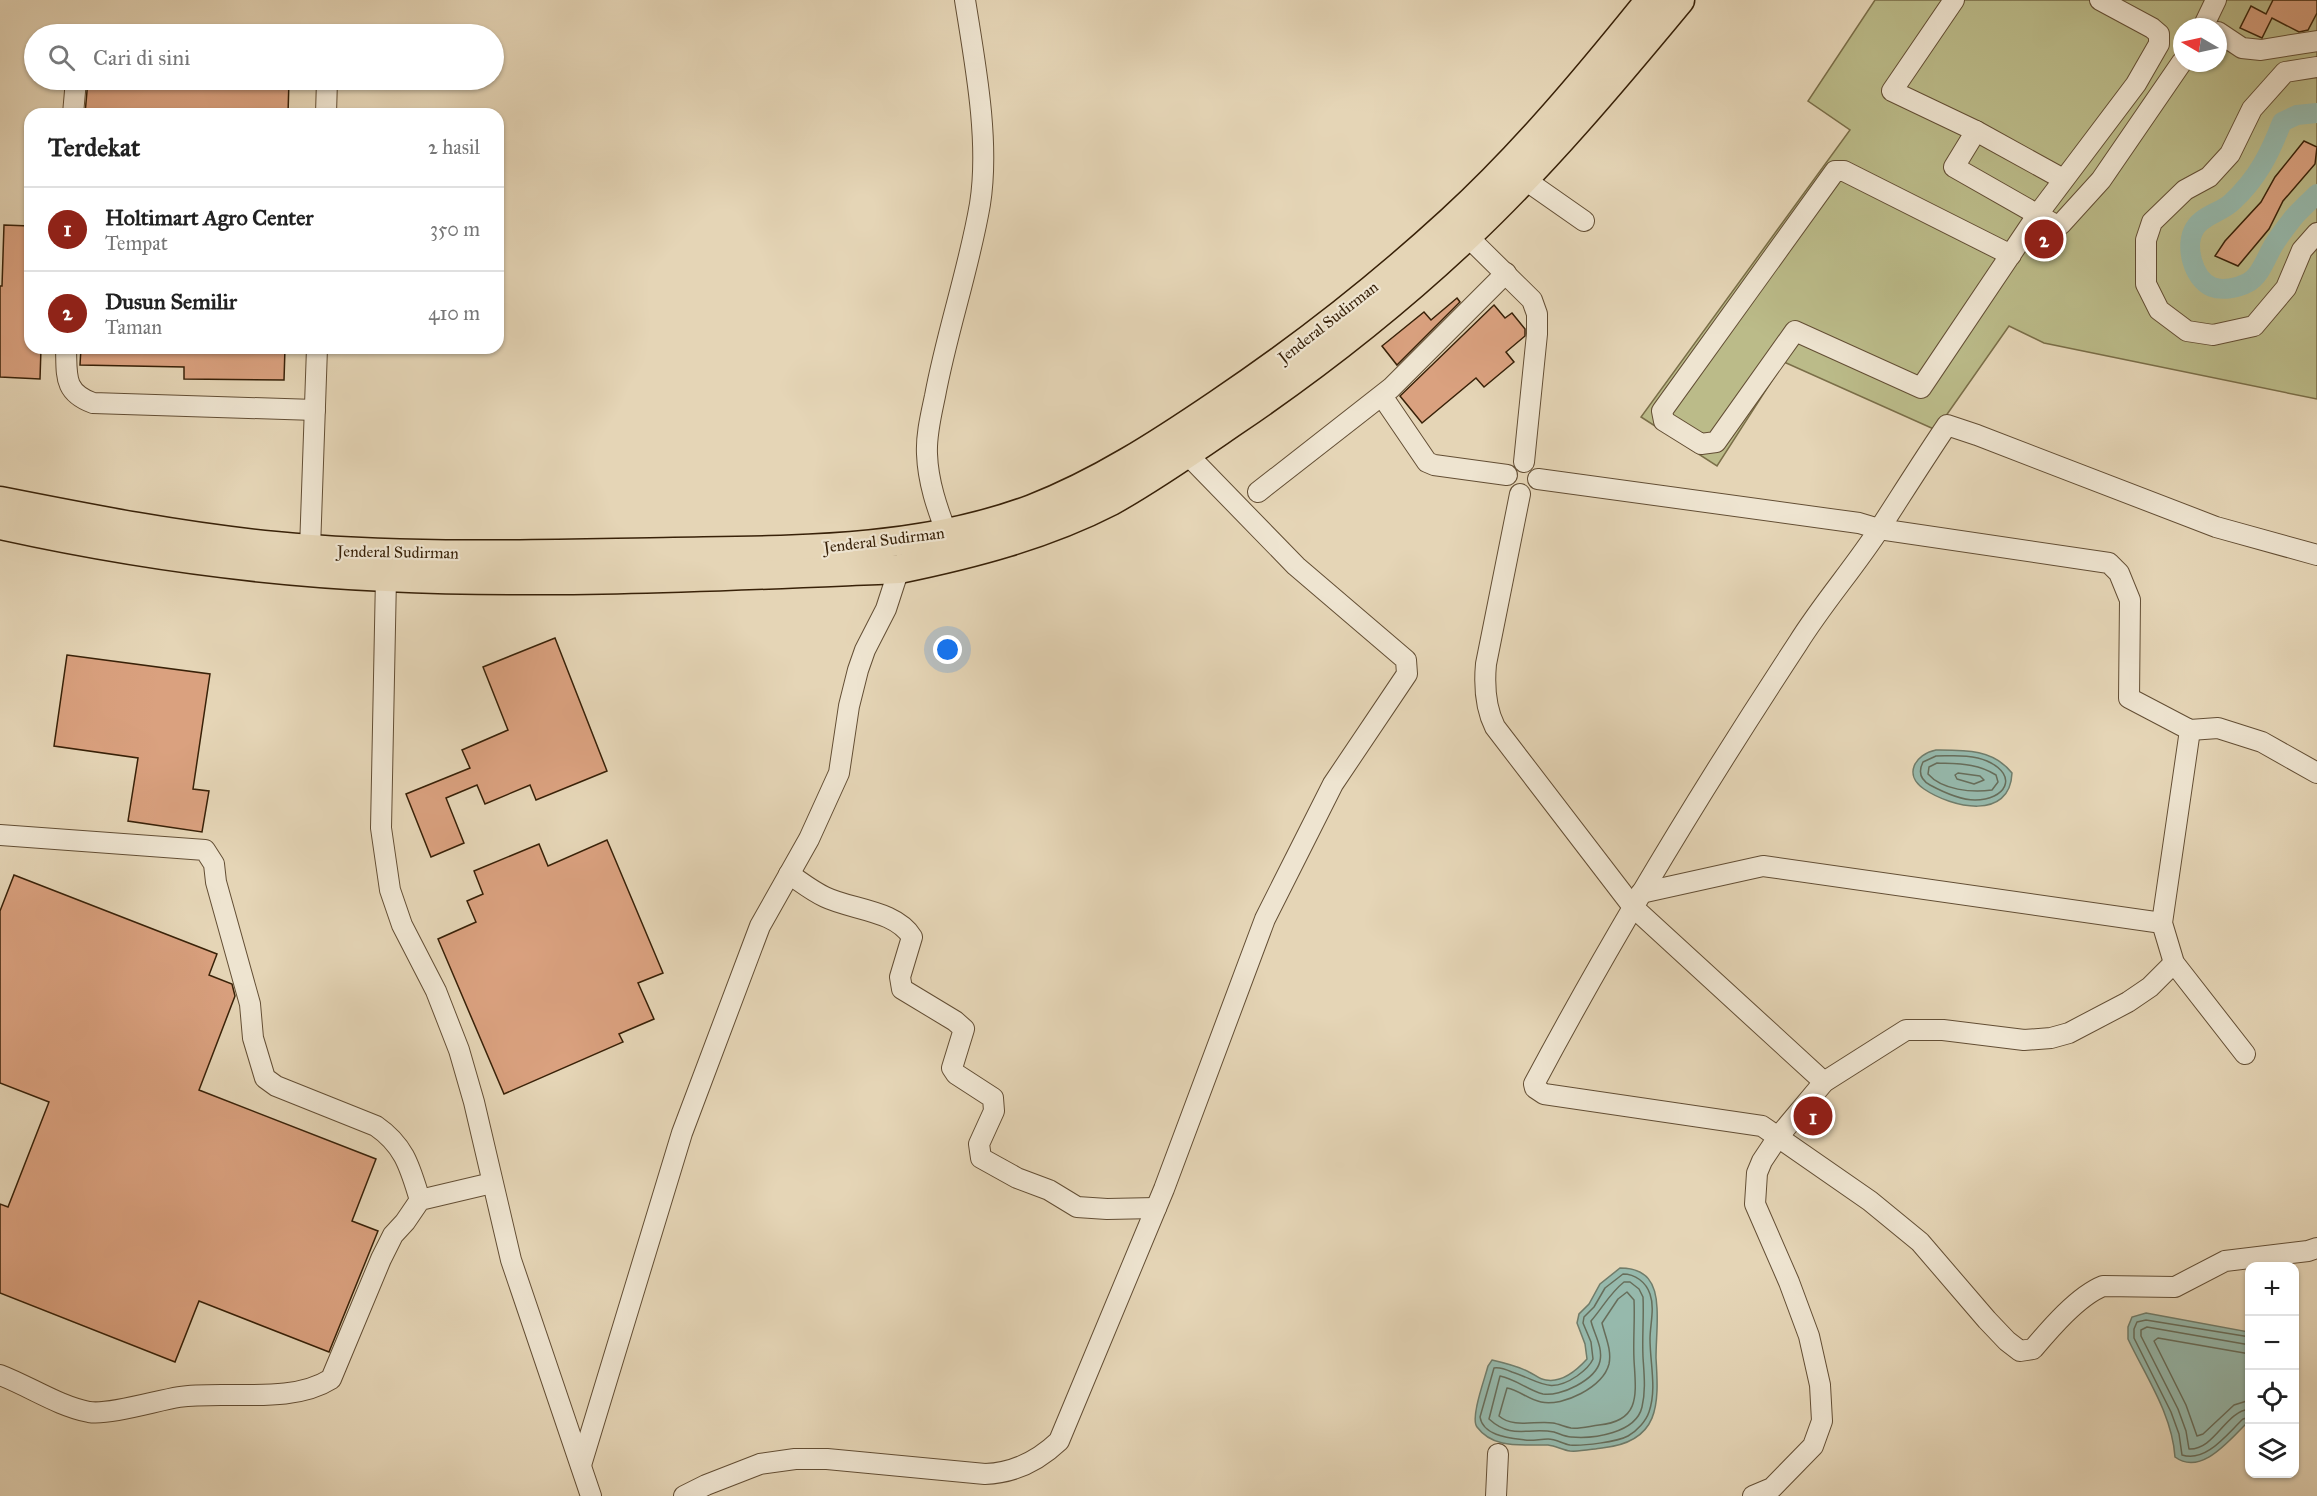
<!DOCTYPE html>
<html lang="id">
<head>
<meta charset="utf-8">
<style>
  body { margin:0; font-family:"IM FELL Great Primer",serif; background:#f6f6f6; color:#222 }
  .controls { position:absolute; right:18px; bottom:18px; display:grid; overflow:hidden; border-radius:12px; box-shadow:0 2px 4px #0004 }
  .controls button { width:54px; height:54px; display:grid; place-items:center; padding:0; border:0; border-bottom:2px solid #e0e0e0; background:#fff; color:#222; font:30px sans-serif }
  .compass { position:absolute; left:2173px; top:18px; width:54px; height:54px; border-radius:50%; background:#fff; box-shadow:0 2px 4px #0004; rotate:279deg }
  .you { position:absolute; left:948px; top:650px; width:21px; height:21px; margin:-15px; border:4px solid #fff; border-radius:50%; background:#1a73e8; box-shadow:0 0 0 9px #1a73e833 }
  .badge { display:grid; place-items:center; width:39px; height:39px; border-radius:50%; background:#8f2418; color:#fff; font-size:20px; font-weight:700 }
  .pin { position:absolute; translate:-50% -50%; border:3px solid #fff; box-shadow:0 2px 6px #0006 }
  .list { margin:0; padding:0; list-style:none }
  h2 { display:flex; justify-content:space-between; align-items:center; height:78px; margin:0; padding:0 24px; font-size:26px }
  h2 small { font-size:20px; font-weight:400; color:#767676 }
  .list li { display:grid; grid-template-columns:39px 1fr auto; gap:18px; align-items:center; box-sizing:border-box; height:84px; padding:0 24px; border-top:2px solid #e0e0e0 }
  .list b { display:block; font-size:22px; white-space:nowrap }
  .list p { margin:0; font-size:20px; white-space:nowrap; color:#767676 }
  .list em { font-size:20px; font-style:normal; color:#767676 }
  .icon { flex:none; width:33px; height:33px; fill:none; stroke:currentColor; stroke-width:2; stroke-linecap:round; stroke-linejoin:round }
  .map { position:relative; flex:none; width:2317px; height:1496px; overflow:hidden }
  .search { position:absolute; background:#fff; box-shadow:0 2px 4px #0004; left:24px; top:24px; width:480px; height:66px; display:flex; align-items:center; gap:15px; box-sizing:border-box; padding:0 21px; border-radius:33px; color:#767676; font-size:22px }
  .panel { position:absolute; background:#fff; box-shadow:0 2px 4px #0004; left:24px; top:108px; width:480px; height:246px; border-radius:18px }
  .map>svg:first-child { display:block }
  .green { fill:#bbbb89; stroke:#7a6e48; stroke-width:1.5; fill-rule:evenodd }
  .water { fill:#96b9ac; stroke:#707c6a; stroke-width:1.5 }
  .lines { fill:none; stroke-linecap:round; stroke-linejoin:round }
  .shore { stroke:#676d5a; stroke-width:1.5 }
  .canal { stroke:#96b9ac; stroke-width:20 }
  .building { fill:#daa17f; stroke:#382108; stroke-width:1.5 }
  .minor-casing { stroke:#634e34; stroke-width:22 }
  .highway-casing { stroke:#382108; stroke-width:31 }
  .minor { stroke:#eee4d0; stroke-width:20 }
  .highway { stroke:#e5d5b6; stroke-width:28 }
  .labels { text-anchor:middle; dominant-baseline:central; stroke-width:4.5; stroke-linejoin:round; paint-order:stroke }
  .street-label { font-size:16px; fill:#382108; stroke:#eee4d0 }
</style>
</head>
<body>
<div class="map">
<svg width="2317" height="1496" viewBox="0 0 2317 1496">
  <rect width="100%" height="100%" fill="#e5d5b6"/>
  <filter id="stains"><feTurbulence type="fractalNoise" baseFrequency=".00333" numOctaves="4"/><feColorMatrix values="0 0 0 0 .2 0 0 0 0 .09 0 0 0 0 .02 0 0 0 .5 -.17"/></filter>
  <radialGradient id="worn" r=".72"><stop offset=".6" stop-color="#630" stop-opacity="0"/><stop offset="1" stop-color="#630" stop-opacity=".3"/></radialGradient>
  <path class="green" d="M1875,0h442v399l-273,-56 -35,-17 -73,104 -152,-68 -67,104 -76,-49 209,-287 -42,-29zM2182,27h36v36h-36z"/>
  <g class="water">
    <path d="M1936,750c28,0 57,-1 76,23 -2,48 -60,35 -88,16 -21,-14 -9,-35 12,-39z"/>
    <path d="M1620,1268c27,0 36,15 37,40 1,17 -1,33 -1,50 3,47 4,84 -54,90 -10,1 -22,4 -32,3 -7,-1 -14,-5 -22,-6 -25,-1 -54,5 -71,-18 -7,-9 8,-49 11,-61l4,-6c13,3 26,6 37,12 5,2 11,8 17,8 16,3 31,-10 41,-21l-2,-15 -8,-21 2,-9 10,-10 11,-20z"/>
    <path d="M2146,1313l103,19v89c-18,17 -47,56 -74,36 -3,-43 -29,-80 -47,-118v-12l4,-10z"/>
  </g>
  <g class="lines">
    <g class="shore">
      <path d="M1936,756c16,0 36,-2 51,5 33,15 18,39 -12,39 -15,0 -32,-8 -45,-15 -9,-5 -12,-13 -7,-23z"/>
      <path d="M1937,763c22,1 40,0 59,12l2,7 -6,8c-20,3 -50,0 -64,-16l1,-7z"/>
      <path d="M1958,773l22,3 4,4 -10,4 -17,-5 -2,-4z"/>
      <path d="M1623,1274c12,0 23,8 27,20 5,14 0,31 0,45 0,24 7,50 -1,73 -3,9 -12,19 -21,24 -11,6 -45,10 -58,9 -7,-1 -14,-6 -22,-6 -8,0 -15,2 -23,1 -15,-2 -42,-4 -45,-23l14,-49c6,-1 11,1 18,4 28,9 37,23 65,4 7,-5 13,-10 16,-17l-2,-17 -8,-19 1,-6 10,-10 11,-19z"/>
      <path d="M1624,1282h6l9,7 4,8c1,21 -1,40 0,60 1,17 3,33 -1,50 -6,26 -48,32 -71,30 -5,0 -11,-3 -17,-5 -26,-5 -42,8 -65,-13l11,-43c16,3 29,15 43,18 17,3 53,-14 57,-33 3,-14 -6,-27 -9,-40 12,-14 19,-28 33,-39z"/>
      <path d="M1627,1292l7,8c1,20 -1,40 0,60 2,34 7,61 -35,65 -9,1 -19,4 -28,3 -6,-1 -12,-4 -18,-5 -17,-3 -39,6 -54,-7l8,-28c12,2 22,12 34,14 22,5 62,-15 68,-38 3,-14 -4,-28 -7,-41l16,-24z"/>
      <path d="M2250,1337l-104,-17 -9,2 -3,7v9l37,74 8,22 3,21c24,8 45,-21 61,-36l7,-2"/>
      <path d="M2250,1345l-103,-18 -6,3v6l37,73 8,22 3,18c26,1 36,-38 61,-40"/>
      <path d="M2250,1354l-92,-16 -4,3 32,64 11,31 6,-2 31,-29 16,-5"/>
    </g>
    <path class="canal" d="M2317,113l-20,2 -15,7c-12,31 -24,56 -50,80 -10,10 -29,13 -37,26 -11,17 -2,51 17,59 10,4 26,1 35,-4 13,-6 19,-25 26,-37 6,-10 14,-20 21,-29 7,-8 15,-15 23,-23"/>
  </g>
  <g class="building">
    <path d="M2273,0h44v13l-9,17 -9,2 -27,-14 -10,20 -22,-10 11,-22 15,8z"/>
    <path d="M88,80h201l-1,34h-203z"/>
    <path d="M2304,141l13,6 -2,17 -32,37 -14,28 -31,37 -23,-10 10,-15 36,-39 14,-25z"/>
    <path d="M4,225l26,1v122h11l-1,31 -40,-2v-91h2z"/>
    <path d="M1457,298l3,4 -63,63 -15,-19 42,-34 7,8z"/>
    <path d="M1494,305l11,13 7,-5 13,16v7l-19,16 8,10 -30,25 -8,-9 -54,45 -22,-27z"/>
    <path d="M81,348h204l-1,32 -100,-1v-12l-104,-2z"/>
    <path d="M555,638l52,133 -71,29 -6,-15 -45,19 -8,-19 -31,13 18,45 -33,14 -25,-63 64,-26 -8,-18 46,-20 -25,-63z"/>
    <path d="M67,655l143,19 -17,115 16,2 -7,41 -74,-11 10,-63 -84,-12z"/>
    <path d="M607,840l56,133 -25,10 16,36 -35,15 4,8 -119,52 -66,-155 38,-17 -9,-21 16,-7 -9,-23 65,-27 9,22z"/>
    <path d="M14,875l203,79 -8,21 23,9 3,12 -36,94 177,69 -24,62 26,10 -49,121 -130,-51 -24,61 -175,-69v-89l8,3 41,-105 -49,-19v-172z"/>
  </g>
  <g class="lines">
    <g class="minor-casing">
      <g id="minor">
        <path d="M1954,0l-62,91 84,40 87,48"/>
        <path d="M2203,27l13,-27"/>
        <path d="M2218,32l24,16 19,2 56,-9"/>
        <path d="M2317,67l-32,5 -33,37 -22,45 -21,23 -24,13 -33,32 -6,18v44l13,26 28,21 26,4 41,-9 32,-38 16,-38 15,-17"/>
        <path d="M73,114l3,-34"/>
        <path d="M326,114l1,-34"/>
        <path d="M1976,131l-22,36 100,57h7l40,-44 81,-118"/>
        <path d="M1524,179l60,42"/>
        <path d="M1467,236l65,64 5,14v20l-13,128"/>
        <path d="M2011,255l-167,-84h-9l-173,240 2,10 37,23 15,-2 79,-111 126,57 117,-174 98,-130 23,-40v-10l-7,-6 -52,-28"/>
        <path d="M66,348c1,27 -3,44 27,55l222,7"/>
        <path d="M1382,396l45,66 7,3 73,10"/>
        <path d="M1538,479l321,44 20,6 230,34 10,10 11,27 -1,98 61,32 28,-2 44,14 55,31"/>
        <path d="M1258,492l133,-104 115,-115"/>
        <path d="M1520,494l-34,170c-2,22 -1,43 9,63l138,180 191,175"/>
        <path d="M947,534c-10,-26 -19,-52 -20,-80 -1,-19 4,-39 8,-58 12,-65 34,-127 45,-192 10,-63 -5,-141 -15,-204"/>
        <path d="M310,549l7,-201"/>
        <path d="M2317,555l-101,-28 -239,-92 -30,-10c-23,34 -45,69 -67,103 -26,40 -57,75 -82,115 -94,143 -183,289 -264,441l1,4 9,6 218,32 108,75 50,41 67,78 20,21 13,10 13,-2c17,-20 45,-53 70,-63l72,1 50,-26 83,-10 9,-3"/>
        <path d="M386,577l-5,251 9,62 12,35 34,66 23,59 15,52 37,158 80,236"/>
        <path d="M2190,730l-28,193 12,40 71,91"/>
        <path d="M0,835l205,15 9,14 2,18 34,122 3,34 12,40 11,8 100,40c29,20 34,42 44,74"/>
        <path d="M789,874c12,8 23,17 36,23 27,13 70,13 87,40l-12,40 2,12 53,32 9,8 -12,39 4,6 37,24 1,13 -15,33 2,14 36,20 32,12 28,17 30,2 49,-1"/>
        <path d="M1641,893l122,-27 399,57"/>
        <path d="M0,1375c29,11 58,31 89,37 21,3 66,-11 90,-15 47,-7 111,8 152,-18l50,-120 12,-24 12,-13 15,-22 72,-17"/>
        <path d="M581,1465l101,-332 78,-207 49,-87 30,-66 10,-67 9,-36 7,-20 21,-41 13,-40"/>
        <path d="M684,1496l22,-11 54,-21 35,-5h32l158,15c30,-1 53,-13 74,-33l105,-252 101,-270 68,-135 74,-110 -1,-14 -110,-94 -109,-112"/>
        <path d="M1496,1496l2,-42"/>
        <path d="M1753,1496l19,-8 41,-42 9,-25 -2,-36 -11,-49 -20,-54 -34,-78 2,-31 5,-12 16,-24 46,-55 82,-52h37l81,10 27,-2 18,-5 59,-31 22,-15 24,-24"/>
      </g>
    </g>
    <g class="highway-casing">
      <g id="highway">
        <path d="M0,501c91,18 182,36 275,45 132,13 266,8 399,6 120,-2 243,0 358,-43 67,-26 127,-65 186,-105 82,-55 160,-116 233,-183 73,-67 137,-144 199,-221"/>
        <path d="M0,525c127,28 256,46 386,52 171,8 343,-1 513,-8 73,-15 146,-34 212,-68 43,-24 84,-53 125,-81 81,-55 160,-117 232,-185 76,-72 145,-154 212,-235"/>
      </g>
    </g>
    <use href="#minor" class="minor"/>
    <use href="#highway" class="highway"/>
  </g>
  <g class="labels">
    <g class="street-label">
      <text transform="translate(1328 322) rotate(-38)">Jenderal Sudirman</text>
      <text transform="translate(884 540) rotate(-7)">Jenderal Sudirman</text>
      <text transform="translate(398 552) rotate(1)">Jenderal Sudirman</text>
    </g>
  </g>
  <rect width="100%" height="100%" filter="url(#stains)"/>
  <rect width="100%" height="100%" fill="url(#worn)"/>
</svg>
<div class="controls">
<button>+</button>
<button>−</button>
<button><svg class="icon" aria-label="locate" viewBox="0 0 24 24"><circle cx="12" cy="12" r="6"/><path d="M12 2v4M12 18v4M2 12h4M18 12h4"/></svg></button>
<button><svg class="icon" aria-label="layers" viewBox="0 0 24 24"><path d="M12 4l9 5-9 5-9-5zM3 14l9 5 9-5"/></svg></button>
</div>
<svg class="compass" viewBox="-18 -18 36 36"><path d="M0-13l5 13h-10z" fill="#e53935"/><path d="M0 13l5-13h-10z" fill="#767676"/></svg>
<div class="you"></div>
<div class="pin badge" style="left:1813px;top:1116px">1</div>
<div class="pin badge" style="left:2044px;top:239px">2</div>
<div class="search"><svg class="icon" aria-label="search" viewBox="0 0 24 24"><circle cx="10" cy="10" r="6"/><path d="M15 15l6 6"/></svg>Cari di sini</div>
<section class="panel">
<h2>Terdekat<small>2 hasil</small></h2>
<ul class="list">
<li><span class="badge">1</span><div><b>Holtimart Agro Center</b><p>Tempat</p></div><em>350 m</em></li>
<li><span class="badge">2</span><div><b>Dusun Semilir</b><p>Taman</p></div><em>410 m</em></li>
</ul>
</section>
</div>
</body>
</html>
